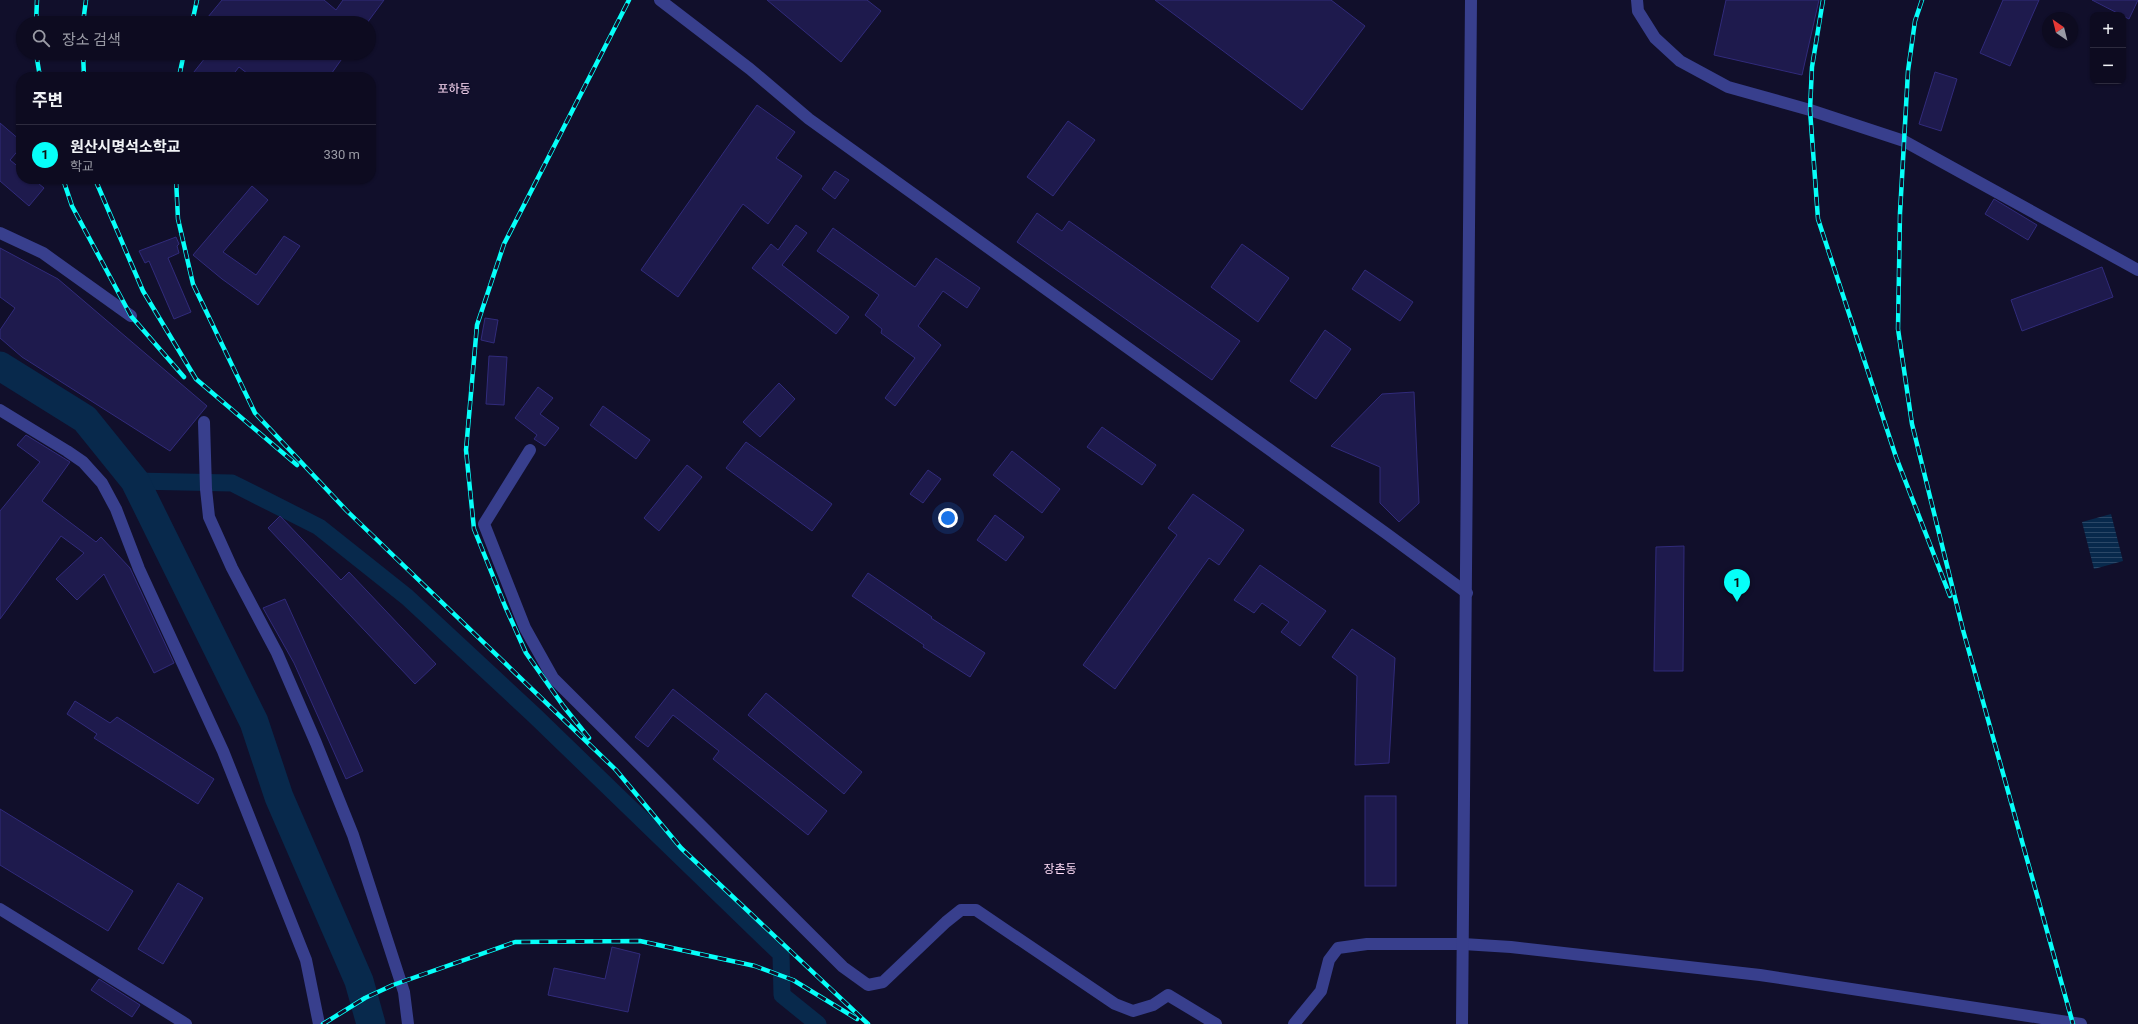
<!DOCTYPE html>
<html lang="ko">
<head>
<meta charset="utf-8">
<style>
  body { margin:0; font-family:Roboto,"Noto Sans KR",sans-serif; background:#161429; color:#f1f3f6 }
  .controls { position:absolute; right:12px; top:12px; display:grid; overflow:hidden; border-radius:8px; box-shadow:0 1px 3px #0004 }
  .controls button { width:36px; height:36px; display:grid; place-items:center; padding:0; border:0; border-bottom:1px solid #2d2b3e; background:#0d0b20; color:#f1f3f6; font:20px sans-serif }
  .compass { position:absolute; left:2042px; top:12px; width:36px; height:36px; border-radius:50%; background:#0d0b20; box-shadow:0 1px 3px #0004; rotate:325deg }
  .you { position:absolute; left:948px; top:518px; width:14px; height:14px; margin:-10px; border:3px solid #fff; border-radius:50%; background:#1a73e8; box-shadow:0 0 0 6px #1a73e833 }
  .badge { display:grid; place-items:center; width:26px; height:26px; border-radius:50%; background:#06fff9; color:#111; font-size:13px; font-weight:700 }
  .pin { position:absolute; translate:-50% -33px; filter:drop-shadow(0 1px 2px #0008) }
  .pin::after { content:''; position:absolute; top:21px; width:14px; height:12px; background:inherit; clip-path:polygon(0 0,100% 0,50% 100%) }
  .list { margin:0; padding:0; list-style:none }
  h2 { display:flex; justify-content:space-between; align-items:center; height:52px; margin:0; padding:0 16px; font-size:17px }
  h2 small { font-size:13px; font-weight:400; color:#9a9ba5 }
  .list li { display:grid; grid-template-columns:26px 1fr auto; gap:12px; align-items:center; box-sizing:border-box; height:60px; padding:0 16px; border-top:1px solid #2d2b3e }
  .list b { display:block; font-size:15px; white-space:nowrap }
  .list p { margin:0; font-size:13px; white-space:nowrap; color:#9a9ba5 }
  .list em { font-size:13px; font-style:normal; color:#9a9ba5 }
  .icon { flex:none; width:22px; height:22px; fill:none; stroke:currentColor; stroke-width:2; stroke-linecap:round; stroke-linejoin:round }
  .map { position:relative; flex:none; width:2138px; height:1024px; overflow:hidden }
  .search { position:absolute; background:#0d0b20; box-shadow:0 1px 3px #0004; left:16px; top:16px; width:360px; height:44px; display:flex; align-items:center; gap:10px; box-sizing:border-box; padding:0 14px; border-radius:22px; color:#9a9ba5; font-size:15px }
  .panel { position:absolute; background:#0d0b20; box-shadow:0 1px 3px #0004; left:16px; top:72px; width:360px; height:112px; border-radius:16px }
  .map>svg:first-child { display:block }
  .water { fill:url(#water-rules) }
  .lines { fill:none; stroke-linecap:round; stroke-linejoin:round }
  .canal { stroke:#08294c; stroke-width:17 }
  .river { stroke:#08294c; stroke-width:29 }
  .building { fill:#1e1a4d; stroke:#312b7b }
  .minor { stroke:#383f8d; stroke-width:12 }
  .rail-casing { stroke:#06fff9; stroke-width:4.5 }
  .rail { stroke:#110f2b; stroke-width:3; stroke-dasharray:9; stroke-linecap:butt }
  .labels { text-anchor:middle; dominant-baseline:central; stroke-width:3; stroke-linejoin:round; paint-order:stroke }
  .quarter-label { font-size:12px; fill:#ffdcf7; stroke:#110f2b }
</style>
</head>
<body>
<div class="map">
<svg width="2138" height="1024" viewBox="0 0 2138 1024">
  <defs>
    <pattern id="water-rules" width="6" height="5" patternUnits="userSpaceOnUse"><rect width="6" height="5" fill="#08294c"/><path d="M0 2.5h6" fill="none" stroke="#2b4767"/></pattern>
  </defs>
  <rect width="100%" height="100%" fill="#110f2b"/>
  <path class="water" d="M2111,514l12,47 -29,8 -12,-47z"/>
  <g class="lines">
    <path class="canal" d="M135,481l97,2 87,44 88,70 127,118 247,239 1,41 36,29"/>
    <path class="river" d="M0,366l85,53 50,62 119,241 25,75 80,184 12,43"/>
  </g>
  <g class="building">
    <path d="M222,0h102l12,10 7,-10h41l-17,23h-164z"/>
    <path d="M767,0h100l14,11 -40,51z"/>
    <path d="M1155,0h176l34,26 -63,84z"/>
    <path d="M1726,0h93l-17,75 -88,-20z"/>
    <path d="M2003,0h36l-29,66 -30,-13z"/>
    <path d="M2092,0h46l-9,19z"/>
    <path d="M209,53h137l-17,24h-77l-13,-10 -8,10h-41z"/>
    <path d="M1935,72l22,7 -16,52 -22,-7z"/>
    <path d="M757,105l38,27 -19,26 26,18 -34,48 -25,-20 -65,93 -37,-27z"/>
    <path d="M1068,121l27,19 -42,56 -26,-19z"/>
    <path d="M0,123l21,18v6l-11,13 11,9v10h12l11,9 -15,18 -29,-25z"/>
    <path d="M835,171l14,9 -14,19 -13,-10z"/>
    <path d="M252,186l16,14 -45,52 33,23 28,-39 16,10 -42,59 -36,-26 -29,-24z"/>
    <path d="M1994,199l43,26 -9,15 -43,-26z"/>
    <path d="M1037,213l25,18 7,-10 171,120 -28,39 -195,-138z"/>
    <path d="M796,225l11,8 -25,32 67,52 -13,17 -84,-66 19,-24 7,6z"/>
    <path d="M833,228l82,59 21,-29 44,30 -13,20 -24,-17 -25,35 23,19 -46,61 -10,-8 30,-40 -34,-25 1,-4 -17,-14 14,-20 -62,-44z"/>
    <path d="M176,237l3,7 -2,2 2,7 -11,5 23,54 -17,7 -25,-58 -4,2 -6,-12z"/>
    <path d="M1242,244l47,34 -31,44 -47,-35z"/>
    <path d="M0,248l58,31 149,127 -37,45 -148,-94 -22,-19v-8l15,-22 -15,-11z"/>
    <path d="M2102,267l11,30 -91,34 -11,-31z"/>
    <path d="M1365,270l48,32 -13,19 -48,-32z"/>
    <path d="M485,318l13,2 -4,23 -13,-3z"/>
    <path d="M1325,330l26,19 -35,50 -26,-18z"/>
    <path d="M489,356l18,1 -3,48 -18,-1z"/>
    <path d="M779,383l16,16 -35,38 -17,-15z"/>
    <path d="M538,387l15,11 -13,16 19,14 -14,18 -11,-7 3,-4 -22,-17z"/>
    <path d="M1414,392l5,111 -20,19 -19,-19v-36l-49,-21 51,-52z"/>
    <path d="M603,406l47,34 -14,19 -46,-34z"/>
    <path d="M1102,427l54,38 -14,20 -55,-38z"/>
    <path d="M26,435l44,27 -28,39 54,41 5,-5 29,31 44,95 -20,10 -50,-99 -27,26 -21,-21 28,-26 -23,-17 -61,83v-108l40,-49 -23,-17z"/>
    <path d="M746,442l86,62 -20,27 -86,-63z"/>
    <path d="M1012,451l48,38 -18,24 -49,-38z"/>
    <path d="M687,465l15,12 -43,54 -15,-13z"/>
    <path d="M928,470l13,9 -18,24 -13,-9z"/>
    <path d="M1193,494l51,36 -25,35 -10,-7 -94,131 -32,-24 94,-130 -9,-7z"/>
    <path d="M995,515l29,22 -18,24 -29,-21z"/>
    <path d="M280,516l61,64 8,-8 87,92 -21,20 -147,-156z"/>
    <path d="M1684,546l-1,125h-29l2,-124z"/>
    <path d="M1260,565l66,46 -26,35 -19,-14 8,-10 -27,-19 -8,10 -20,-13z"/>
    <path d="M868,573l64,44 -1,1 54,35 -15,24 -47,-30 1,-2 -72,-49z"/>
    <path d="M285,599l78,172 -17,8 -52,-116 -31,-55z"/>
    <path d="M1352,629l43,29 -6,105 -34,2 2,-89 -25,-19z"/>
    <path d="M673,689l154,122 -19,24 -95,-76 6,-8 -46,-36 -25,32 -13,-10z"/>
    <path d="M766,693l96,79 -18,22 -96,-79z"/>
    <path d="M75,701l35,22 7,-6 97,62 -16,25 -104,-66 3,-4 -30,-20z"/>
    <rect x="1365" y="796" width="31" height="90"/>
    <path d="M0,809l133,82 -25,40 -108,-66z"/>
    <path d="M178,883l25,15 -40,66 -25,-15z"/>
    <path d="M612,947l28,7 -12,58 -80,-17 6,-27 51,11z"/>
    <path d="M99,979l41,26 -8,12 -41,-27z"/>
  </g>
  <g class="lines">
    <g class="minor">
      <path d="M660,0l90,69 59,50 578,415 80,59"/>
      <path d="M1637,0l1,11 17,27 25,23 48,26 82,23 94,31 234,129"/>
      <path d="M0,233l43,20 88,63"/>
      <path d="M0,410l67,41 16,11 19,21 14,26 23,60 84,182 83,209 13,64"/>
      <path d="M204,422l2,67 3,28 23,51 45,85 39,90 37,92 51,157 4,32"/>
      <path d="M530,450l-46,74 41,104 28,50 290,289 25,18 15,-3 63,-60 15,-12h15l139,94 18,7 20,-6 15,-10 48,29"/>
      <path d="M0,909l186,115"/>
      <path d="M1294,1024l27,-33 8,-31 9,-12 29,-4h96l48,3 249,28 321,49"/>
      <path d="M1462,1024l9,-1024"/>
    </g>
    <g class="rail-casing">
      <g id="rail">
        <path d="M1823,0l-11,67 -2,43 8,109 78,238 54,139"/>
        <path d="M1922,0l-7,21 -7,50 -8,142 -2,116 14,95 51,206 110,394"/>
        <path d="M36,23l1,-23"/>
        <path d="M83,23l3,-23"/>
        <path d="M192,23l5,-23"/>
        <path d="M36,53l4,24"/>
        <path d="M83,53l1,24"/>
        <path d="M179,77l5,-24"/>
        <path d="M63,179l9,27 59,110 53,61"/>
        <path d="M95,179l48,112 53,88 101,86"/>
        <path d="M176,179l2,40 15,65 62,129 92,98 269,259 65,78 187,176"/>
        <path d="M589,738l-25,-31 -38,-54 -21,-47 -31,-77 -8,-79 11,-125 27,-81 125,-244"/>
        <path d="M323,1024l42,-26 28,-13 122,-43 125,-1 115,25 38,14 64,39"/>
      </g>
    </g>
    <use href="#rail" class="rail"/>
  </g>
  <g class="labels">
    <g class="quarter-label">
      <text x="454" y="89">포하동</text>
      <text x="1060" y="869">장촌동</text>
    </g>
  </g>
</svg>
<div class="controls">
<button>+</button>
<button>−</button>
</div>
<svg class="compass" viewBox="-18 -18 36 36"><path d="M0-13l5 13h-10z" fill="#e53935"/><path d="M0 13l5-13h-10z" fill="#9a9ba5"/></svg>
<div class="you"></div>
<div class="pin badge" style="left:1737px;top:602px">1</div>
<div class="search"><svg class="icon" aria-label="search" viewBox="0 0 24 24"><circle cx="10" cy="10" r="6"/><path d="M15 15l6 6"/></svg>장소 검색</div>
<section class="panel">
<h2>주변<small></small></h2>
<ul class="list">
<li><span class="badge">1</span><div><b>원산시명석소학교</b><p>학교</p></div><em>330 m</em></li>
</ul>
</section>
</div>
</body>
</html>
